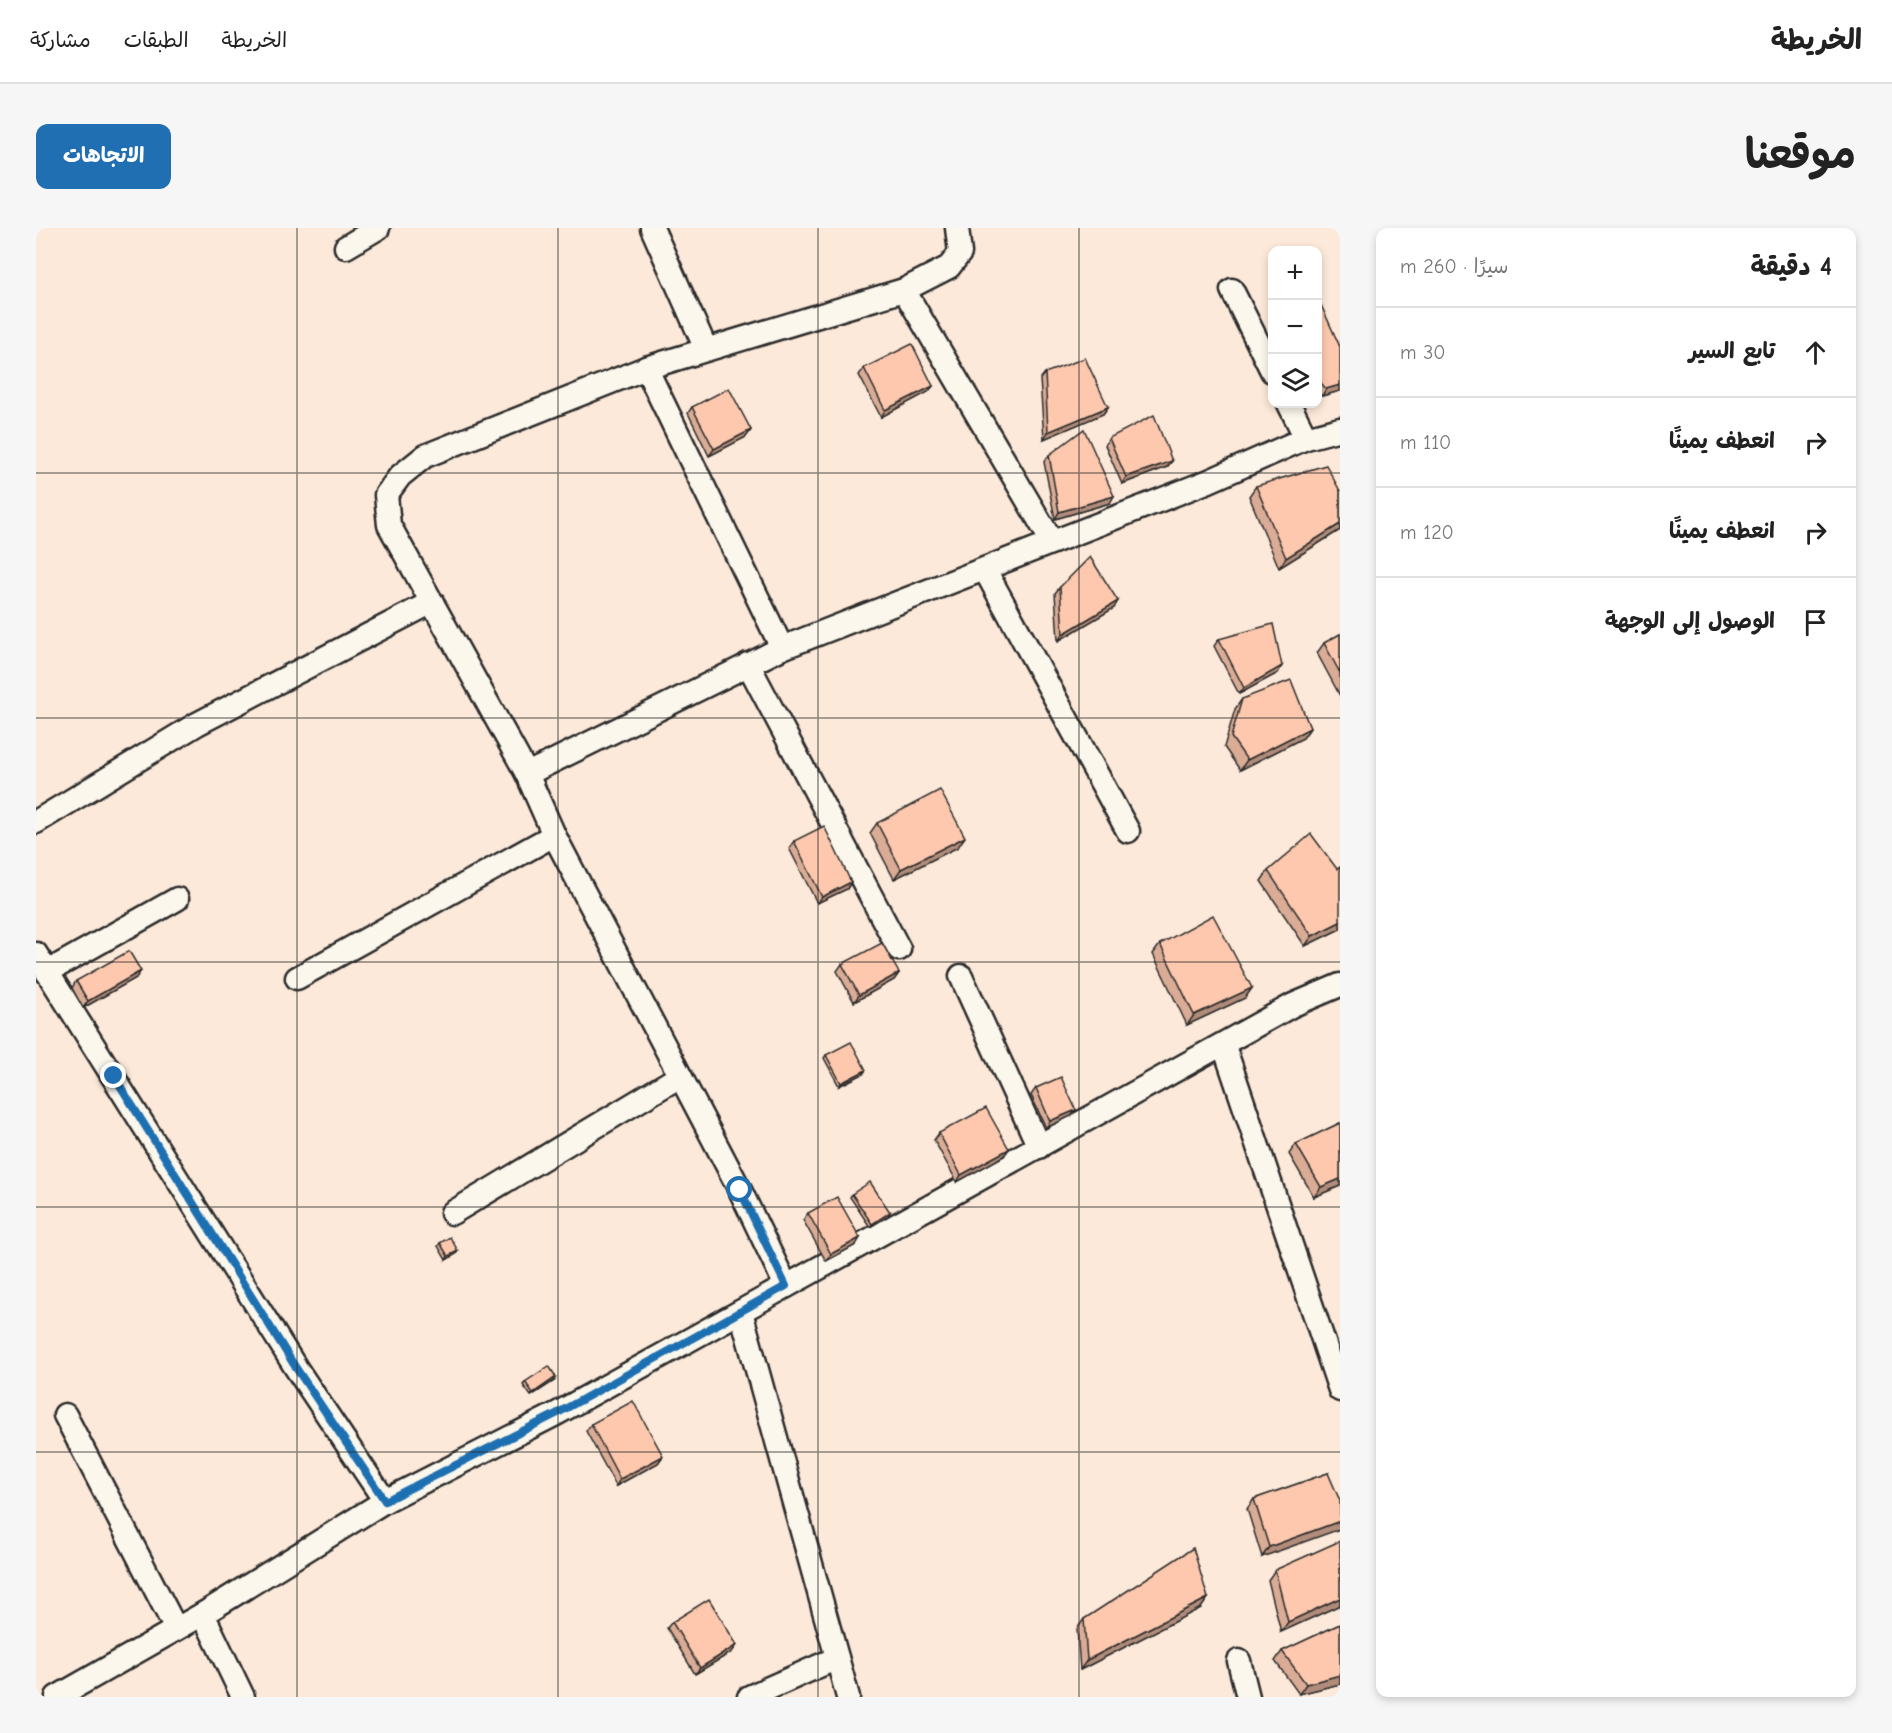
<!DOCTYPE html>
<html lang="ar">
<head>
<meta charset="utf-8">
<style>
  body { margin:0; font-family:"Comic Neue","Playpen Sans Arabic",sans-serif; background:#f6f6f6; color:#222; direction:rtl }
  .controls { position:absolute; right:18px; top:18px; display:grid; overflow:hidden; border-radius:12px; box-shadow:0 3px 9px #0003 }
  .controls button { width:54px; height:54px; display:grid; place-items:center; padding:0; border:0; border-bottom:2px solid #e0e0e0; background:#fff; color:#222; font:30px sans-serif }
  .stop { position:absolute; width:18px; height:18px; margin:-14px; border:4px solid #1f6fb2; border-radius:50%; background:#fff }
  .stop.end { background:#1f6fb2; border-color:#fff; box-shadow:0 2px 6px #0008 }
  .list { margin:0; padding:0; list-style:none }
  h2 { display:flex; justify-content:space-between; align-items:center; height:78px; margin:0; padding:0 24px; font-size:26px }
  h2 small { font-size:20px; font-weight:400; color:#767676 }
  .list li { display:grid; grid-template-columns:39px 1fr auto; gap:18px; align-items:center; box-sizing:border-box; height:90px; padding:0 24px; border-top:2px solid #e0e0e0 }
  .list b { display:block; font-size:22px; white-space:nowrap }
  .list em { font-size:20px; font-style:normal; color:#767676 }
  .icon { flex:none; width:33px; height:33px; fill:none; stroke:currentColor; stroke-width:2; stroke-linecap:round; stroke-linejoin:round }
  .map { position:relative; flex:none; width:1304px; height:1469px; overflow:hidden; direction:ltr; border-radius:12px }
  header { display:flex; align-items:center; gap:36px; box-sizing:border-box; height:84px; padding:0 30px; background:#fff; border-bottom:2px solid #e0e0e0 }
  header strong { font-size:28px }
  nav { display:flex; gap:33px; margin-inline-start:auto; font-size:21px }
  .intro { display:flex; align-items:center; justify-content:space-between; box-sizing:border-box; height:144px; padding:0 36px }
  h1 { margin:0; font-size:42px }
  .button { padding:15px 27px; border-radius:12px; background:#1f6fb2; color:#fff; font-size:21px; font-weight:700 }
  main { display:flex; gap:36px; padding:0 36px }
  aside { flex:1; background:#fff; border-radius:12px; box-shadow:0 3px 9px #0003 }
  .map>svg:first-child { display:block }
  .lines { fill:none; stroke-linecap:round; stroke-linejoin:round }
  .minor-casing { stroke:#2b2b2b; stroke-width:27 }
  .minor { stroke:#fbf7ec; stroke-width:22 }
  .wall { fill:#daac96; stroke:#2b2b2b; stroke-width:1.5 }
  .shaded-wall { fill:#b18c7a; stroke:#2b2b2b; stroke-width:1.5 }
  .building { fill:#fdc8ae; stroke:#2b2b2b; stroke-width:1.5 }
  .route { stroke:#1f6fb2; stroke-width:8 }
  .grid { fill:none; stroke:#2b2b2b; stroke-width:1.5; stroke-opacity:0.55 }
</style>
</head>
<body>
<header>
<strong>الخريطة</strong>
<nav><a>الخريطة</a><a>الطبقات</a><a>مشاركة</a></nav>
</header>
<div class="intro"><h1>موقعنا</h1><a class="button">الاتجاهات</a></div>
<main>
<aside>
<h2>4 دقيقة<small>سيرًا · 260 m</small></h2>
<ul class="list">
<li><svg class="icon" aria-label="ahead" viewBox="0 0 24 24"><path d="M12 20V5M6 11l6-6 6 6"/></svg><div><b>تابع السير</b></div><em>30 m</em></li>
<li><svg class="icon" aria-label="right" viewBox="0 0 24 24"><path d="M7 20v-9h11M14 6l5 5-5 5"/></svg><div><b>انعطف يمينًا</b></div><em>110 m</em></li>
<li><svg class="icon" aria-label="right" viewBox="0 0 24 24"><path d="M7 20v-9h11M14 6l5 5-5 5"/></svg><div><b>انعطف يمينًا</b></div><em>120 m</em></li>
<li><svg class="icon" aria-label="arrive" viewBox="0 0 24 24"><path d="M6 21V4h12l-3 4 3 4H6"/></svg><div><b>الوصول إلى الوجهة</b></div></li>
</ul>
</aside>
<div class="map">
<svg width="1304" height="1469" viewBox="0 0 1304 1469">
  <rect width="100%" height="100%" fill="#fce9d9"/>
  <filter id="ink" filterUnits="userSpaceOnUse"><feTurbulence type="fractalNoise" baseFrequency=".0167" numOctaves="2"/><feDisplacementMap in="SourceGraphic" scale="12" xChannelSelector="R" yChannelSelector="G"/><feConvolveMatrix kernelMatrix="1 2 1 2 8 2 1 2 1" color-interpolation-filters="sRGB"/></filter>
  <g filter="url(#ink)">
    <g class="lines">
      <g class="minor-casing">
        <g id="minor">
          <path d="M616,0l54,121"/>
          <path d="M310,19l32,-19"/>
          <path d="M868,62l148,252"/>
          <path d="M1196,62l40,81"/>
          <path d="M610,140l136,280"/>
          <path d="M1253,176l17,34"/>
          <path d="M949,342l143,261"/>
          <path d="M712,436l151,285"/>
          <path d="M491,546l255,-126 427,-167 97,-43 34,-9"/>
          <path d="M0,594l161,-98 235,-122"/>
          <path d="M0,726l260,414 89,133"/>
          <path d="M11,744l130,-73"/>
          <path d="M925,748l78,171"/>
          <path d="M261,750l257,-143"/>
          <path d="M1188,818l116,344"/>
          <path d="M416,985l228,-137"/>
          <path d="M750,1058l-46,-96 -186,-355 -27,-61 -138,-249 -3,-30 14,-19 25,-20 221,-88 258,-78 45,-23 11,-14 -3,-25"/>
          <path d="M705,1084l107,385"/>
          <path d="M29,1187l111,214"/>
          <path d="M167,1386l40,83"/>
          <path d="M1203,1433l9,36"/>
          <path d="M21,1469l146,-83 182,-113 171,-87 737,-409 47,-20"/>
          <path d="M713,1469l88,-39"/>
        </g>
      </g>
      <use href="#minor" class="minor"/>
    </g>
    <g class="wall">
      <path d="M1281,79l23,84 -18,5 -5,-5z"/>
      <path d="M828,140l69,18 -5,6 -47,25 -22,-42z"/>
      <path d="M1009,145l63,34 -5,7 -59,25 -4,-60z"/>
      <path d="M656,179l59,23 -5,7 -37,19 -21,-43z"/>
      <path d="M1073,210l63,23 -5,6 -45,17 -17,-39z"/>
      <path d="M1013,227l61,48 -55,16 -11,-57z"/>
      <path d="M1220,258l84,5v39l-61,38 -30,-72z"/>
      <path d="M1024,359l54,21 -56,33 -3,-48z"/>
      <path d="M1304,406v62l-23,-43 7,-10z"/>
      <path d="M1183,411l59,34 -39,21 -25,-48z"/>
      <path d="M1206,471l68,29 -7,10 -63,32 -16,-23 11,-38z"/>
      <path d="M841,595l81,24 -64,32 -24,-46z"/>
      <path d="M758,613l57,41 -4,7 -30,14 -28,-55z"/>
      <path d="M1301,641l3,60 -35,17 -44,-65 7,-10z"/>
      <path d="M1124,716l92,44 -7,10 -58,27 -34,-71z"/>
      <path d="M806,736l57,9 -5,7 -40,22 -17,-31z"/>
      <path d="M100,750l-53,30 -11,-20 4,-7z"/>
      <path d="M790,827l37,19 -24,12 -15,-28z"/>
      <path d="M1000,860l40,22 -5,6 -25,12 -15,-33z"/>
      <path d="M1304,895v63l-26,11 -25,-43 7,-10z"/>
      <path d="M903,905l65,23 -47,26 -23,-42z"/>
      <path d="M816,966l36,22 -18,11 -20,-30z"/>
      <path d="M772,985l48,32 -30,16 -23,-41z"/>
      <path d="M404,1015l16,11 -10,6 -8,-14z"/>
      <path d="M518,1153l-23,15 -8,-11 2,-3z"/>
      <path d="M555,1196l72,32 -5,7 -42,23 -30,-55z"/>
      <path d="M1292,1245l-66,84 -15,-48 7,-10z"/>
      <path d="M1304,1315v62l-59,27 -13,-52 7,-10z"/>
      <path d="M1172,1370l-7,10 -121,62 -3,-41 7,-10z"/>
      <path d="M636,1394l65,23 -5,7 -37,22 -28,-46z"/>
      <path d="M1304,1396v60l-41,10 -24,-33 7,-10z"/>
    </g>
    <g class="shaded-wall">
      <path d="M1304,157v6l-18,5 4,-7z"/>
      <path d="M897,158l-5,6 -47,25 4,-7z"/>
      <path d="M1072,179l-5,7 -59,25 4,-7z"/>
      <path d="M715,202l-5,7 -37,19 5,-7z"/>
      <path d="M1136,233l-5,6 -45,17 4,-7z"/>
      <path d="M1078,268l-4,7 -55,16 4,-7z"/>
      <path d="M1304,296v6l-61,38 7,-10z"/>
      <path d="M1082,373l-4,7 -56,33 5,-7z"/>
      <path d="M1246,438l-4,7 -39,21 5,-6z"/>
      <path d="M1274,500l-7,10 -63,32 7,-10z"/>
      <path d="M929,609l-7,10 -64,32 7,-10z"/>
      <path d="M815,654l-4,7 -30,14 5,-6z"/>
      <path d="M1304,694v7l-35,17 7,-10z"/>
      <path d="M105,743l-5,7 -53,30 5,-7z"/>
      <path d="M863,745l-5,7 -40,22 5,-7z"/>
      <path d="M1216,760l-7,10 -58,27 7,-10z"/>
      <path d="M830,842l-3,4 -24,12 2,-3z"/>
      <path d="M1040,882l-5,6 -25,12 4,-7z"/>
      <path d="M973,921l-5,7 -47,26 4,-7z"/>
      <path d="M1304,951v7l-26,11 7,-10z"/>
      <path d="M854,984l-2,4 -18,11 2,-3z"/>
      <path d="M824,1010l-4,7 -30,16 5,-7z"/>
      <path d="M422,1023l-2,3 -10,6 2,-4z"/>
      <path d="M520,1149l-2,4 -23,15 2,-3z"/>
      <path d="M627,1228l-5,7 -42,23 4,-7z"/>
      <path d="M1304,1293v8l-78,28 7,-10z"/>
      <path d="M1172,1370l-7,10 -121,62 7,-10z"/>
      <path d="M1304,1370v7l-59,27 7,-10z"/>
      <path d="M701,1417l-5,7 -37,22 5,-6z"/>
      <path d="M1304,1447v9l-41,10 7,-10z"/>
    </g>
    <g class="building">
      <path d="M1285,77l19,42v38l-14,4 -9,-11v-71z"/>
      <path d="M876,116l21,42 -48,24 -21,-42z"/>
      <path d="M1049,130l23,49 -60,25 -3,-59z"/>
      <path d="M693,160l22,42 -37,19 -22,-42z"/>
      <path d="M1118,187l18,46 -46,16 -17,-39z"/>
      <path d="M1048,201l30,67 -55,16 -10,-57z"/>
      <path d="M1290,237l14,26v33l-54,34 -30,-72z"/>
      <path d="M1054,329l28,44 -55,33 -3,-47z"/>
      <path d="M1237,396l9,42 -38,22 -25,-49z"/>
      <path d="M1304,406v39l-16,-30z"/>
      <path d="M1255,452l19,48 -63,32 -16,-23 11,-38z"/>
      <path d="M904,562l25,47 -64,32 -24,-46z"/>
      <path d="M788,598l27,56 -29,15 -28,-56z"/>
      <path d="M1275,606l26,35 3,-2v55l-28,14 -44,-65z"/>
      <path d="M1177,687l39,73 -58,27 -34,-71z"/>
      <path d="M846,715l17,30 -40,22 -17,-31z"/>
      <path d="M93,723l12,20 -53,30 -12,-20z"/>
      <path d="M815,814l15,28 -25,13 -15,-28z"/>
      <path d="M1025,849l15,33 -26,11 -14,-33z"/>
      <path d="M950,880l23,41 -48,26 -22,-42z"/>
      <path d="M1304,895v56l-19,8 -25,-43z"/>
      <path d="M834,954l20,30 -18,12 -20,-30z"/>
      <path d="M801,969l23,41 -29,16 -23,-41z"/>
      <path d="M414,1009l8,14 -10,5 -8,-13z"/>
      <path d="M513,1138l7,11 -23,16 -8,-11z"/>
      <path d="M597,1173l30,55 -43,23 -29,-55z"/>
      <path d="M1292,1245l12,28v20l-71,26 -15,-48z"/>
      <path d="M1304,1313v57l-52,24 -13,-52z"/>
      <path d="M1157,1320l15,50 -121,62 -3,-41z"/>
      <path d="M673,1371l28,46 -37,23 -28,-46z"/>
      <path d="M1304,1396v51l-34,9 -24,-33z"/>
    </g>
  </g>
  <g class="lines" filter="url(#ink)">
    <path class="route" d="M78,848l182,292 89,133 171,-87 230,-128 -46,-96"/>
  </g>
  <path class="grid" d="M261,0v1469M522,0v1469M782,0v1469M1043,0v1469M0,245h1304M0,490h1304M0,734h1304M0,979h1304M0,1224h1304"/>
</svg>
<div class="controls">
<button>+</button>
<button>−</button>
<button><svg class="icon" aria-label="layers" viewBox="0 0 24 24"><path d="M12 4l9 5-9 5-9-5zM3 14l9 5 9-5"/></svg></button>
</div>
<div class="stop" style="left:704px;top:962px"></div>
<div class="stop end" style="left:78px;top:848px"></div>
</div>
</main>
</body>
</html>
